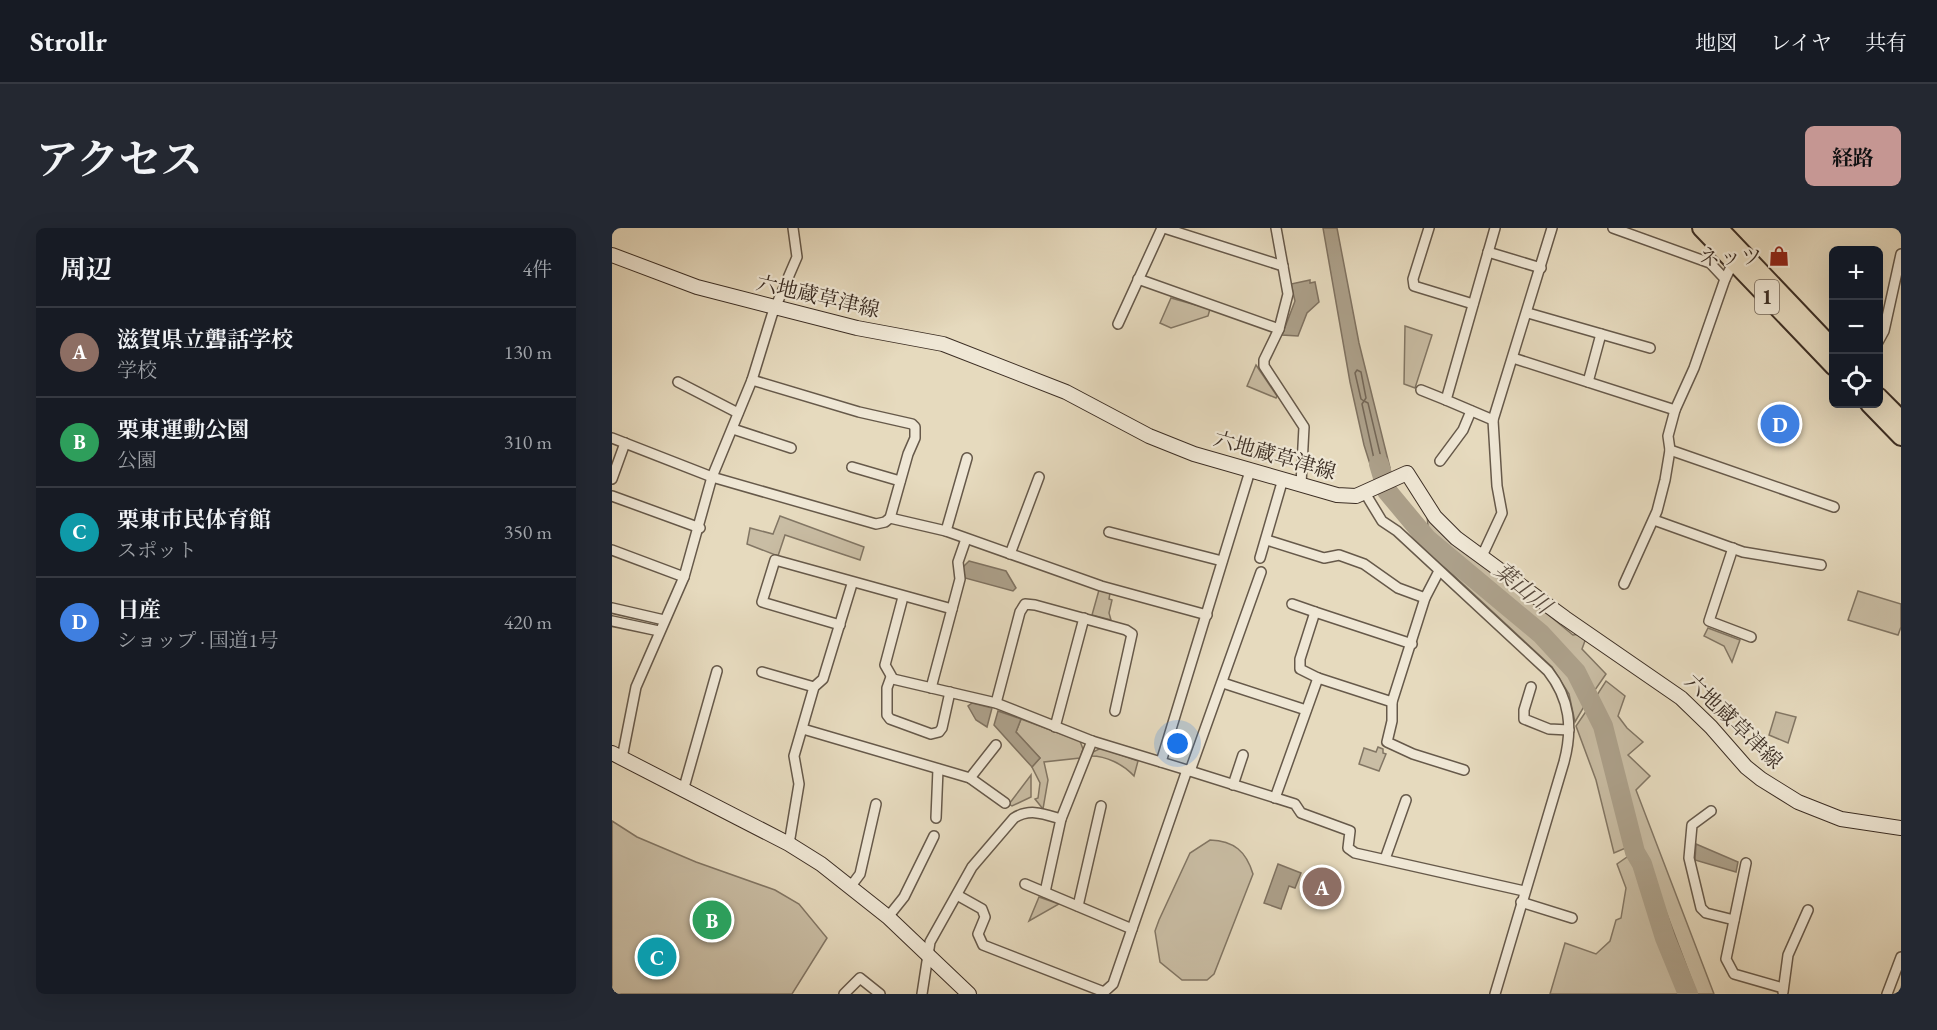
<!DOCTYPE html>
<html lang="ja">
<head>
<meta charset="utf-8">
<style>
  body { margin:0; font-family:"EB Garamond","Noto Serif JP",serif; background:#242831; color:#f1f3f6 }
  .controls { position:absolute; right:18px; top:18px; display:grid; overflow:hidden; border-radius:9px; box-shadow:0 6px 24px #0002 }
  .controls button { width:54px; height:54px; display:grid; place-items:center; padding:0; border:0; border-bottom:2px solid #363941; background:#171b24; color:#f1f3f6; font:30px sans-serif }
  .you { position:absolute; left:566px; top:516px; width:21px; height:21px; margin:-15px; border:4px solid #fff; border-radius:50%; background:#1a73e8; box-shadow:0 0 0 9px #1a73e833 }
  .badge { display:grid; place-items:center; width:39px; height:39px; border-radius:50%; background:#c59692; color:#fff; font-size:20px; font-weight:700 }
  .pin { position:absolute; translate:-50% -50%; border:3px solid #fff; box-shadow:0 2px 6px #0006 }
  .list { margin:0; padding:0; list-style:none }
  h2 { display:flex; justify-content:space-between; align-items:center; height:78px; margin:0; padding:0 24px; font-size:26px }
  h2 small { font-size:20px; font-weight:400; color:#9ea1a6 }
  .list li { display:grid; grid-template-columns:39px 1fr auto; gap:18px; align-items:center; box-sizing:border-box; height:90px; padding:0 24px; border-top:2px solid #363941 }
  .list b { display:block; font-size:22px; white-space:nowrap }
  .list p { margin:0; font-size:20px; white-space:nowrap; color:#9ea1a6 }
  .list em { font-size:20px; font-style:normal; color:#9ea1a6 }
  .icon { flex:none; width:33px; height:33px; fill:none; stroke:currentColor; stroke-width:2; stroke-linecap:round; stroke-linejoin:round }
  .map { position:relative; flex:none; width:1289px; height:766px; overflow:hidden; border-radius:9px }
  header { display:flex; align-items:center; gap:36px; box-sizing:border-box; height:84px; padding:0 30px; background:#171b24; border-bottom:2px solid #363941 }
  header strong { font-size:28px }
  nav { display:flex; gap:33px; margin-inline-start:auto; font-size:21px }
  .intro { display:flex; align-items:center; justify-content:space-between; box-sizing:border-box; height:144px; padding:0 36px }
  h1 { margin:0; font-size:42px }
  .button { padding:15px 27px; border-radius:9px; background:#c59692; color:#111; font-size:21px; font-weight:700 }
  main { display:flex; gap:36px; padding:0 36px }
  aside { flex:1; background:#171b24; border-radius:9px; box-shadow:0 6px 24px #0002 }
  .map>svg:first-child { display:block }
  .green { fill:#c9bda4; stroke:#827664; stroke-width:1.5 }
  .water { fill:#aca08a; stroke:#7f7261; stroke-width:1.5 }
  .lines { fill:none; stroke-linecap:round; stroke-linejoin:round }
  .shore { stroke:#746757; stroke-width:1.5 }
  .river { stroke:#aca08a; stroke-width:20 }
  .street-casing { stroke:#66594a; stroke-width:12 }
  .secondary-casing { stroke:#3c2e24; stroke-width:16 }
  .highway-casing { stroke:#3c2e24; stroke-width:20 }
  .street { stroke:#efe7d5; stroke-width:9 }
  .secondary { stroke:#efe7d5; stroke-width:14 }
  .highway { stroke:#e6dabe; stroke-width:16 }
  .labels { text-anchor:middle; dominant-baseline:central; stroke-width:4.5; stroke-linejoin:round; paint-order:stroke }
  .shield { fill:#efe7d5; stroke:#726659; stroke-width:1.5 }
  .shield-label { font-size:20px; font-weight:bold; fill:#3c2e24 }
  .poi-label { font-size:21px; fill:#3c2e24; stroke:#efe7d5; text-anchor:end }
  .street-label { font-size:21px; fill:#3c2e24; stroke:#efe7d5 }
  .water-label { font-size:22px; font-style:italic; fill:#584a3e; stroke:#efe7d5 }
</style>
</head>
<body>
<header>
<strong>Strollr</strong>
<nav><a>地図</a><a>レイヤ</a><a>共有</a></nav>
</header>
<div class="intro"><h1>アクセス</h1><a class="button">経路</a></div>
<main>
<aside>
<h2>周辺<small>4件</small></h2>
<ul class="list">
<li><span class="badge" style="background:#8d6e63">A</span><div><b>滋賀県立聾話学校</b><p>学校</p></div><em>130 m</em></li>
<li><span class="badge" style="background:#2e9e5b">B</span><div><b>栗東運動公園</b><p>公園</p></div><em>310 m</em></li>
<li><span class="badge" style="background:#0f9aa8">C</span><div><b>栗東市民体育館</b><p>スポット</p></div><em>350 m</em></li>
<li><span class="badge" style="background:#3f7fe0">D</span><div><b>日産</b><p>ショップ · 国道1号</p></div><em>420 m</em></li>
</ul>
</aside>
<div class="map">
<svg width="1289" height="766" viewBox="0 0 1289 766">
  <rect width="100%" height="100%" fill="#e6dabe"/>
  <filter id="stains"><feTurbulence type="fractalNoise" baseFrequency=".00333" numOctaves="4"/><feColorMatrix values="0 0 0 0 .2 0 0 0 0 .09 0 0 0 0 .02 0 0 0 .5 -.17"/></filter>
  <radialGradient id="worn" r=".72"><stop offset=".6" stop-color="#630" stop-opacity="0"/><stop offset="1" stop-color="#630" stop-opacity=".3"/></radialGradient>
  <g class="green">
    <path d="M559,70l39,11 -2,7 -37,12 -11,-5z"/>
    <path d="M793,98l27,9 -17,53 -11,-4z"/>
    <path d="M644,137l21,31 -1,2 -29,-12z"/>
    <path d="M815,287l146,120 8,-1 5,4 -4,11 24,25 -11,16 -37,-50 -125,-104 -5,-9z"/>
    <path d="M168,288l84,31 -4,13 -75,-25 -7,21 -31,-12 3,-16 23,6z"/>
    <path d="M811,312l129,111 17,17 20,30 -14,24 -6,-28 -17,-27 -132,-123z"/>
    <path d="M487,362l11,3 -1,6 3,1 -3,13 2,7 -19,-5z"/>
    <path d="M1246,363l43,13v23l-3,8 -50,-15z"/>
    <path d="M1096,400l32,12 -8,22 -8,-16 -20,-10z"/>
    <path d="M994,453l19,15 -7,20 9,12 16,14 -15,13 22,21 -14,14 78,204h-17l-61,-162 -23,-92 -16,-45z"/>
    <path d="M979,476l13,39 24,97v7l-14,6 -18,-73 -20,-54z"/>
    <path d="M1164,484l20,5 -8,26 -19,-8z"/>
    <path d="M409,491l59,22 3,8 -3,9 -36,4 4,18 -5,29 -8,-10 3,-1 2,-15 -8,-16 8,-9 -24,-26z"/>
    <path d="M766,519l5,2v4l3,1 -7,17 -20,-7 5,-16 12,4z"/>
    <path d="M489,520l37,13 -4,15c-11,-12 -28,-20 -43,-20l2,-4z"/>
    <path d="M419,547v22l-19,9 -3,-2z"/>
    <path d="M0,593l25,16 59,25 79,28 24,14 28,34 -35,56h-180z"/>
    <path d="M598,612c24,1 36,11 43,34l-39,100 -7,6h-25l-22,-18 -5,-31 4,-11 31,-67z"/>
    <path d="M1018,627l5,6 16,54 31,79h-132l15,-51 31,11 14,-13 6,-21 5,-2 5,-30 -9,-24z"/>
    <path d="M427,669l20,7 -30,17z"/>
  </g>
  <g class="water">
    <path d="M711,0h14l22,115 31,125 -15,12 -11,-35 -14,-63z"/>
    <path d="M698,52v3l5,-1 4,20 -12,11 -9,23 -16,-1 13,-34 -4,-17z"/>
    <path d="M357,333l37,10 10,17 -3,3 -48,-13 -2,-11z"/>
    <path d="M360,475l20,5 -5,19 -11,-7 -8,-14z"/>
    <path d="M386,483l23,8 -5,13 24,26 -8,9 -38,-42z"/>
    <path d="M1084,616l42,18 -2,10 -41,-12z"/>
    <path d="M666,636l23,9 -6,15 -6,-2 -8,23 -17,-6z"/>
  </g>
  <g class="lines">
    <g class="shore">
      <path d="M745,142l4,2 5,26 -2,3 -3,-2 -6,-26z"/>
      <path d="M752,173l4,2 15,63 -3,4 -4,-2 -14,-64z"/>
    </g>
    <path class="river" d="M767,236l8,27 40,48 114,95 35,38 27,54 32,126 7,12 23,74 23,56"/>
    <g class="street-casing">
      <g id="street">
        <path d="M552,0l119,38"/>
        <path d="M664,0l12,66 -9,35 -15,31v6l40,61 -3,57"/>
        <path d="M817,0l-16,51 1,7 59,18"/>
        <path d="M1001,0l97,35 15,16"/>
        <path d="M876,24l53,16"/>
        <path d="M526,51l141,50"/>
        <path d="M916,85l122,35"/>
        <path d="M506,96l44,-96"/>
        <path d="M1266,114l6,-11 17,-77"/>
        <path d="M901,130l162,52"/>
        <path d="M140,152l107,32 53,12 3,3v11l-7,16 -18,64"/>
        <path d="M66,154l60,31"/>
        <path d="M976,154l13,-48"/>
        <path d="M809,162l25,10"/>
        <path d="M881,192l-47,-20 49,-172"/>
        <path d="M121,201l58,19"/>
        <path d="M0,210l100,39 164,47 9,-2 5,-4 56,13 155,55 106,29"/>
        <path d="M1058,222l164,57"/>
        <path d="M828,233l23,-31 8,-19"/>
        <path d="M240,239l48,14"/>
        <path d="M0,251l13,-36"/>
        <path d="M753,265l17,28 15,10 151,140c22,28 25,57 16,91l-69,232"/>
        <path d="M0,268l88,32"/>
        <path d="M1042,292l89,32 78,13"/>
        <path d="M334,303l21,-73"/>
        <path d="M497,304l113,29"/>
        <path d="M658,313l54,17 15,-3 25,9 34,24 27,10"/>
        <path d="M1121,320l-24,73 42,16"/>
        <path d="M0,322l72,27"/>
        <path d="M398,326l29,-77"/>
        <path d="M870,328l20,-43 -5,-27 -4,-66 59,-192"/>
        <path d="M648,330l23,-79"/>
        <path d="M827,343l-14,27 -33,104v19l-5,21 26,12 51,16"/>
        <path d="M1012,356l33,-73 8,-31 5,-30 -2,-14 7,-26 19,-42 31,-89 10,-20"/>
        <path d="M291,369l-18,68 8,14 103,24 96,38 95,29"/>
        <path d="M680,376l23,8"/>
        <path d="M0,380l52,12"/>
        <path d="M0,393l47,10"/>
        <path d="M228,397l-78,-23 13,-42 177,49"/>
        <path d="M150,444l52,15"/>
        <path d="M279,449l-4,11v27l3,4 41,15 8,-2 3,-4 8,-36"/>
        <path d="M611,455l83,27"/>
        <path d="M919,459l-7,23v9l25,10 20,1"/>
        <path d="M319,460l29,-109 -2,-17 8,-23"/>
        <path d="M780,474l-74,-24 -18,-9v-10l15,-47 97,32"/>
        <path d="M384,475l24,-91 5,-8 10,1 91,25 6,4 -17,77"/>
        <path d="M443,499l29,-109"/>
        <path d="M191,501l167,49 35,25"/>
        <path d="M10,530l14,-71 48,-110 28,-100 40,-97 20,-65 25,-58 -4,-29"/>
        <path d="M549,534l89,-291"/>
        <path d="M578,543l105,33 6,9 49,18 -2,17 7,5 169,38"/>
        <path d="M358,550l26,-33"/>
        <path d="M621,557l10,-30"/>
        <path d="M71,563l34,-120"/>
        <path d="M663,570l43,-120"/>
        <path d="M1099,583l-19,14 -3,33 12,50 5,5 28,7"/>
        <path d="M324,590l2,-49"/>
        <path d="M177,616l10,-60 -5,-28 20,-69 9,-8 29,-95"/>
        <path d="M773,631l21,-59"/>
        <path d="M1134,635l-20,96 8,15 49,14"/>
        <path d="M413,656l107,45"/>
        <path d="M239,658l9,-12 16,-70"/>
        <path d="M433,664l16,-73 31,-78"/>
        <path d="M345,667l25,14 3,8 -7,17 5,11 121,47 9,-8 74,-214 3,1 71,-199"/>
        <path d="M909,674l51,16"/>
        <path d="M466,678l23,-100"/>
        <path d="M276,689l16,-20 30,-61"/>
        <path d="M1171,764l5,-37 20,-45"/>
        <path d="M232,766l16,-16 20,16"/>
        <path d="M310,766l8,-52 42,-75 42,-49c16,-10 30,-4 47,1"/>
        <path d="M1275,766l14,-37"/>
      </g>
    </g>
    <g class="secondary-casing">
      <g id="secondary">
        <path d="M0,27l85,32 160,41 86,16 123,48 83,44 45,18 143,41 19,1 51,-23 28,44 21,21 109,80 116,80 30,29 35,40 15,12 37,23 43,17 60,9"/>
        <path d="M0,525l177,91 32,20 67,53 81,77"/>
      </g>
    </g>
    <g class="highway-casing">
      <g id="highway">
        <path d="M1089,0l133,139"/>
        <path d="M1107,0l115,121"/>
        <path d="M1266,168l23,23"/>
        <path d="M1257,176l32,33"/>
      </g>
    </g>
    <use href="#street" class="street"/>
    <use href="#secondary" class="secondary"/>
    <use href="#highway" class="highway"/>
  </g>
  <defs>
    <g id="shop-bare" transform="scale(1.62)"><path d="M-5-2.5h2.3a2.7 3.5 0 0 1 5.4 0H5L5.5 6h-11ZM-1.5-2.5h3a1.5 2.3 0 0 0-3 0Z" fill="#8f2418" stroke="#efe7d5" stroke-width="2.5" paint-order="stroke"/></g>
  </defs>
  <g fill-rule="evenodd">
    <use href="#shop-bare" x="1167" y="28"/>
  </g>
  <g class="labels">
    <rect class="shield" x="1143" y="52" width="24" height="34" rx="4.5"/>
    <g class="shield-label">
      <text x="1155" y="69">1</text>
    </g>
    <g class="poi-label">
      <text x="1150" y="28">ネッツ</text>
    </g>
    <g class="street-label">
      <text transform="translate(206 68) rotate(13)">六地蔵草津線</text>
      <text transform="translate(663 227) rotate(16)">六地蔵草津線</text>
      <text transform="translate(1122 493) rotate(44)">六地蔵草津線</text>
    </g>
    <g class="water-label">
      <text transform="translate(911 360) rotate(40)">葉山川</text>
    </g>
  </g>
  <rect width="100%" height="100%" filter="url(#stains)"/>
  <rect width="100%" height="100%" fill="url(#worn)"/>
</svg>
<div class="controls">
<button>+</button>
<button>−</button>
<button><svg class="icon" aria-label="locate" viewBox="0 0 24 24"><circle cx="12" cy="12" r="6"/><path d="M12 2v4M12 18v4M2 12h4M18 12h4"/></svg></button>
</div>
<div class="you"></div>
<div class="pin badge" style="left:710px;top:659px;background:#8d6e63">A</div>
<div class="pin badge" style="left:100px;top:692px;background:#2e9e5b">B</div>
<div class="pin badge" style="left:45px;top:729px;background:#0f9aa8">C</div>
<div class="pin badge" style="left:1168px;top:196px;background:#3f7fe0">D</div>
</div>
</main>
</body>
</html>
